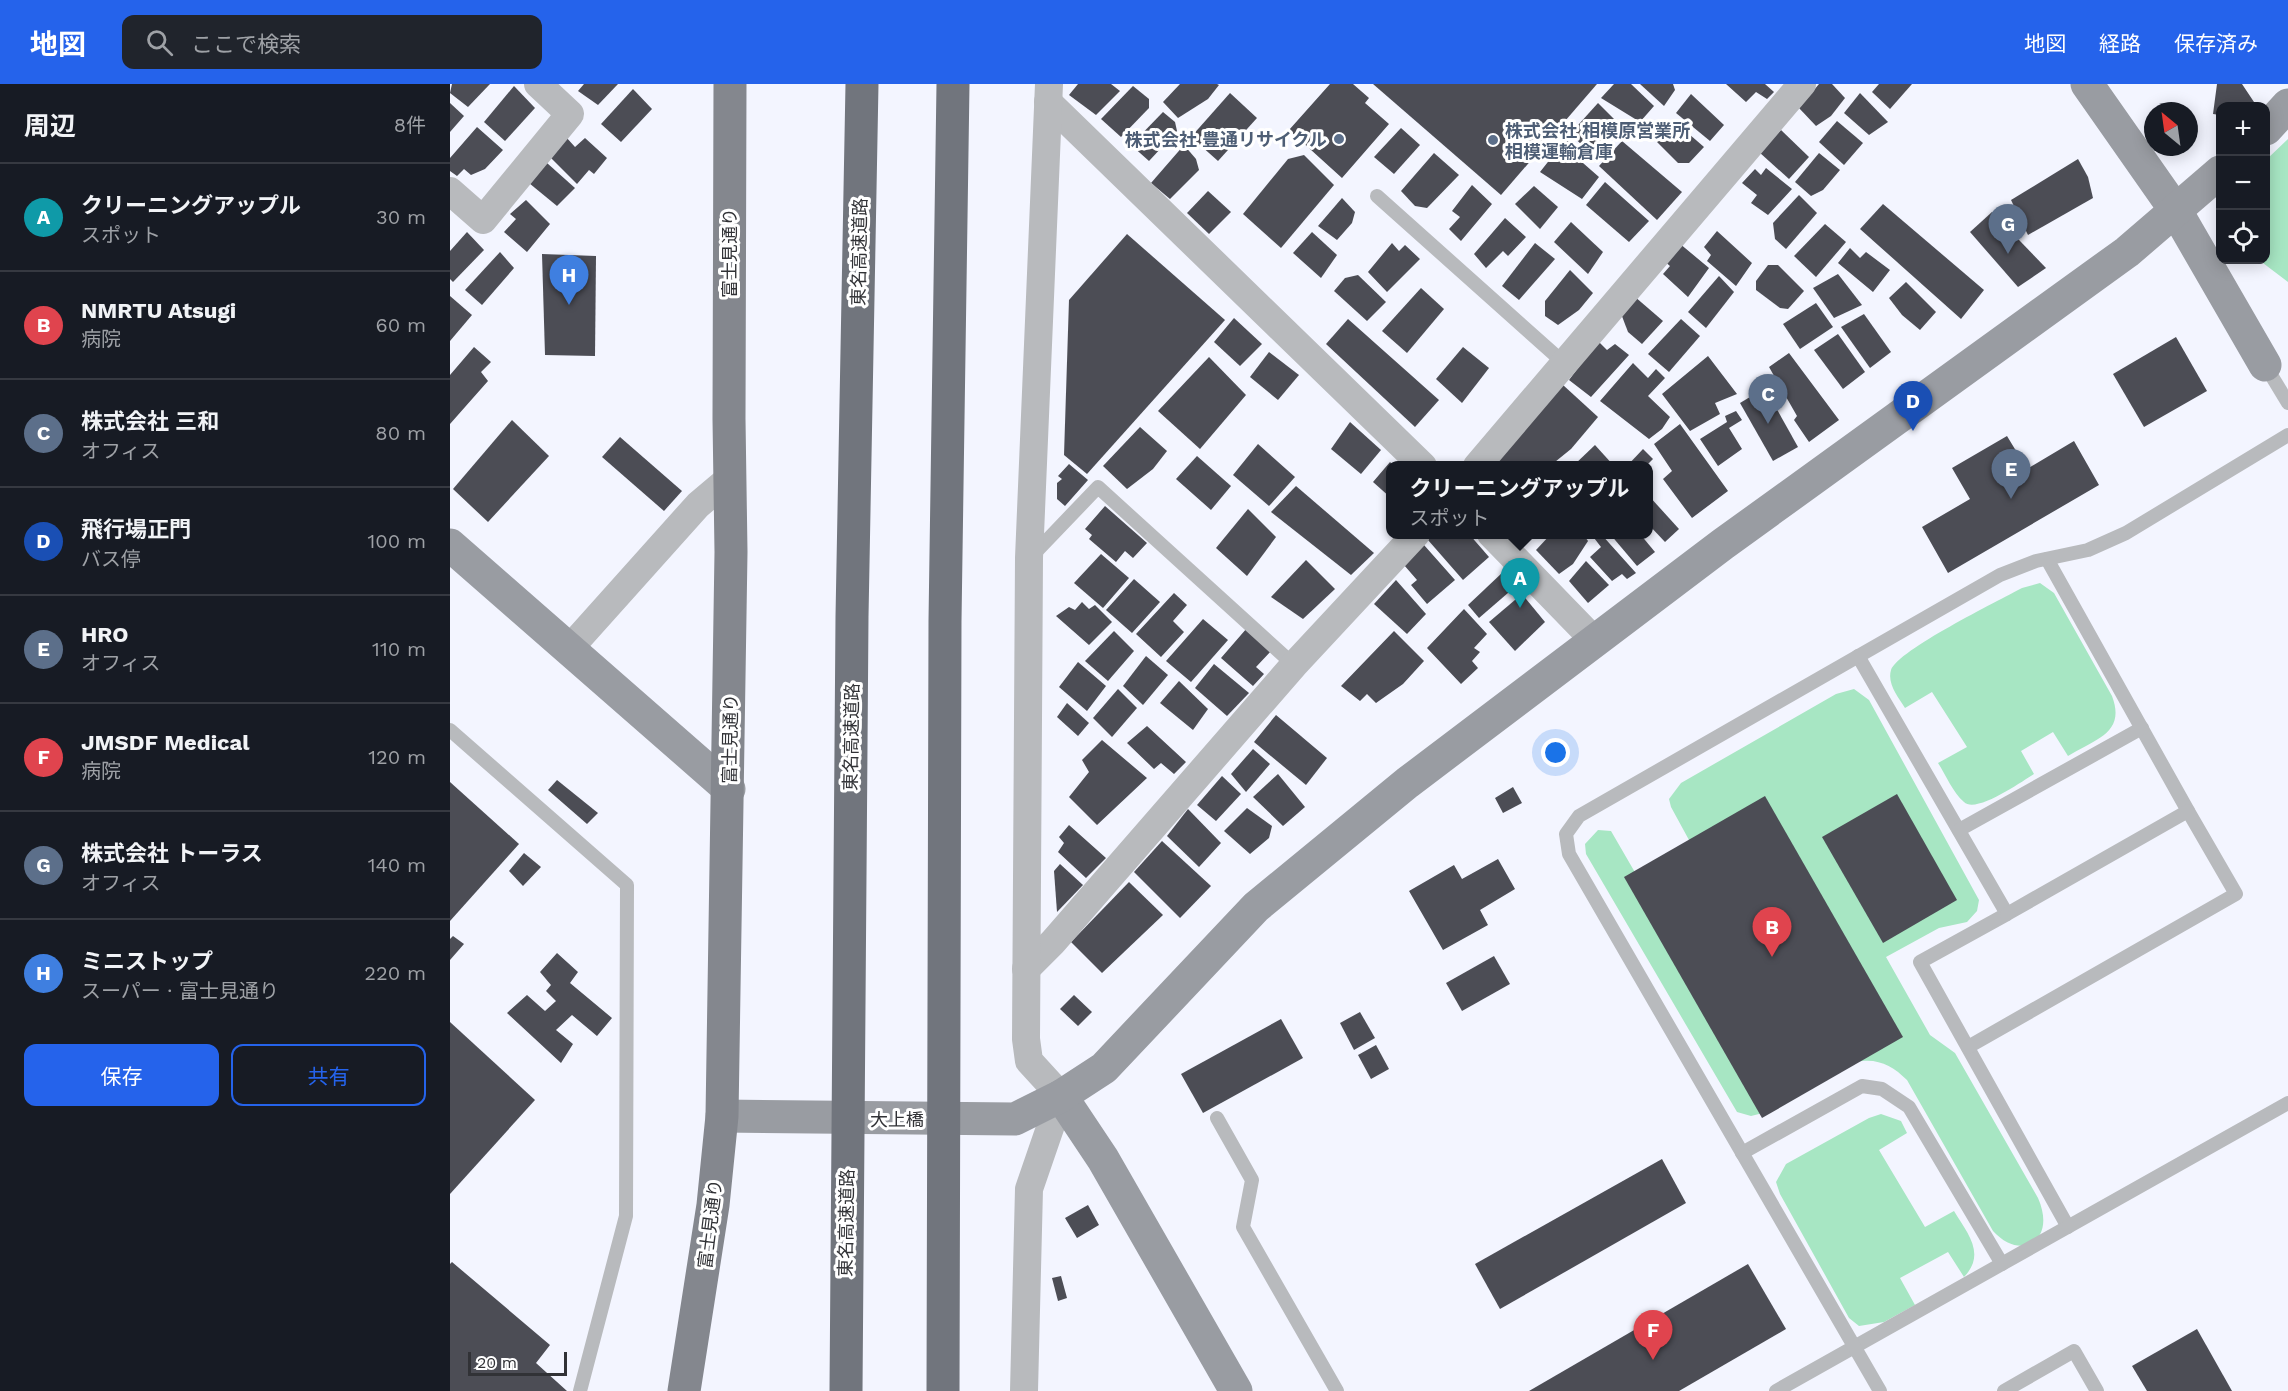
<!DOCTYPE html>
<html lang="ja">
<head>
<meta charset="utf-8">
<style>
  body { margin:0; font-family:"Work Sans","Noto Sans JP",sans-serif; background:#20242c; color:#f1f3f6 }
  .controls { position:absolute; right:18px; top:18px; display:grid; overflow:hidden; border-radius:12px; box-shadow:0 3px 15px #0003 }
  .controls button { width:54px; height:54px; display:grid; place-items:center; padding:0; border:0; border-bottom:2px solid #363941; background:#171b24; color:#f1f3f6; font:30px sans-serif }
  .compass { position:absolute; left:1694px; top:18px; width:54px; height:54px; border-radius:50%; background:#171b24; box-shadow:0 3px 15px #0003; rotate:331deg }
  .scale { position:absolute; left:18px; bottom:15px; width:99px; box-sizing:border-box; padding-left:6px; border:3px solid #313236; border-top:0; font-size:16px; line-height:21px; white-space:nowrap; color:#313236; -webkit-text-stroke:4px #fff; paint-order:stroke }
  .you { position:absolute; left:1106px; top:669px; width:21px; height:21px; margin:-15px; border:4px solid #fff; border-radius:50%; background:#1a73e8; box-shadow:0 0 0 9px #1a73e833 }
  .badge { display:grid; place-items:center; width:39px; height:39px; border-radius:50%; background:#2563eb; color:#fff; font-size:20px; font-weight:700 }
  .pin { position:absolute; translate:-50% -50px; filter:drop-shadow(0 2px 3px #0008) }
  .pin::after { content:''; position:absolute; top:32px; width:21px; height:18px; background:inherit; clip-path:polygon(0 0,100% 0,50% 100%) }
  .popup { position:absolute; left:936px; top:377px; width:267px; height:78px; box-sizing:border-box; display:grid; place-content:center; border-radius:12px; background:#171b24; filter:drop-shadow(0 2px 4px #0005); font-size:20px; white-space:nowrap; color:#9ea1a6 }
  .popup b { font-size:22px; color:#f1f3f6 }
  .popup::after { content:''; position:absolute; left:50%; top:100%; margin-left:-12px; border:12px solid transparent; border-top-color:#171b24 }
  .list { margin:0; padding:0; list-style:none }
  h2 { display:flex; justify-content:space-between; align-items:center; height:78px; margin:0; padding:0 24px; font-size:26px }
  h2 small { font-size:20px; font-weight:400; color:#9ea1a6 }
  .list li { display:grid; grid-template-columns:39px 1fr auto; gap:18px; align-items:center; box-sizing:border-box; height:108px; padding:0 24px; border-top:2px solid #363941 }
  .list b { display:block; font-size:22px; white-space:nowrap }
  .list p { margin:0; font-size:20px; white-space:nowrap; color:#9ea1a6 }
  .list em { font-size:20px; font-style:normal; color:#9ea1a6 }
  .actions { display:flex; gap:12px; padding:18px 24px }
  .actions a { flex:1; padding:14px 0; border:2px solid #2563eb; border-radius:12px; text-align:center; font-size:21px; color:#2563eb }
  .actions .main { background:#2563eb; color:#fff }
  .icon { flex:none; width:33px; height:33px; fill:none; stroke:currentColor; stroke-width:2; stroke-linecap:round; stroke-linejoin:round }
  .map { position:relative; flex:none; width:1838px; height:1307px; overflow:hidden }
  header { display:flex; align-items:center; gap:36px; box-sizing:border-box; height:84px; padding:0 30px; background:#2563eb; color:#fff }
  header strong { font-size:28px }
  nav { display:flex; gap:33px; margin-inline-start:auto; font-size:21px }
  .search { width:420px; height:54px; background:#20242c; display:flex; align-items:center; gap:15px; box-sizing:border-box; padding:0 21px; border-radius:12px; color:#9ea1a6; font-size:22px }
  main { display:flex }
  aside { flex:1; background:#171b24 }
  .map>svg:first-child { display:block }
  .green { fill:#a7e6c3 }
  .building { fill:#4c4d55 }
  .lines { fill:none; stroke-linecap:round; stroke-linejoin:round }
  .lane { stroke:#b8babd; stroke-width:14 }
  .street { stroke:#b8babd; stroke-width:28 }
  .secondary { stroke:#999ca2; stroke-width:33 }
  .primary { stroke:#84878e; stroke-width:33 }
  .highway { stroke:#71757d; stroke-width:33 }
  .service-dot { fill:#5c6f8a; stroke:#fff; stroke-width:2 }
  .labels { text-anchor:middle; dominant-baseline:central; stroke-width:6; stroke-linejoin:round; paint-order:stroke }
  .service-label { font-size:18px; font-weight:bold; fill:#4e5e75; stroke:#fff; text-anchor:start }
  .street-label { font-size:18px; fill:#313236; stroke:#fff }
</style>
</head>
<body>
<header>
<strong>地図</strong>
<div class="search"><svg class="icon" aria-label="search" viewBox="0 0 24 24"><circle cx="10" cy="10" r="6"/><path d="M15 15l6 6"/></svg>ここで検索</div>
<nav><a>地図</a><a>経路</a><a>保存済み</a></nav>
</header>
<main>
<aside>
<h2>周辺<small>8件</small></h2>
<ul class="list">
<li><span class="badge" style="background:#0f9aa8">A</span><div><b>クリーニングアップル</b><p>スポット</p></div><em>30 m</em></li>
<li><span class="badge" style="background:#e0444e">B</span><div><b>NMRTU Atsugi</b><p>病院</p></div><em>60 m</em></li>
<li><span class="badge" style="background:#5c6f8a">C</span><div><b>株式会社 三和</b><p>オフィス</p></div><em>80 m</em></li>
<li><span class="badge" style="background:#1a4fb4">D</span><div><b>飛行場正門</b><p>バス停</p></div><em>100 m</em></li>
<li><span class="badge" style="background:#5c6f8a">E</span><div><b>HRO</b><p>オフィス</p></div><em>110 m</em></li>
<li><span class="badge" style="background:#e0444e">F</span><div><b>JMSDF Medical</b><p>病院</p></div><em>120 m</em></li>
<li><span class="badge" style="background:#5c6f8a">G</span><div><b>株式会社 トーラス</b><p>オフィス</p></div><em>140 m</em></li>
<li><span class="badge" style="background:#3f7fe0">H</span><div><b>ミニストップ</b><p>スーパー · 富士見通り</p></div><em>220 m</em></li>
</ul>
<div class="actions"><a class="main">保存</a><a>共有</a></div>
</aside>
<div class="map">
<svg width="1838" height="1307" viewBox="0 0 1838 1307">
  <rect width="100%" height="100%" fill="#f3f5ff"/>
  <g class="green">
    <path d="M1838,55v143l-29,-22h7v-100z"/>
    <path d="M1590,499l14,10 58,103c14,37 -16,43 -44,60l-15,-24 -32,19 13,23c-13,8 -58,40 -70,28 -11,-9 -18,-27 -26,-39l29,-16 -35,-55 -27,16c-7,-11 -18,-24 -14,-38 7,-20 107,-69 131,-82z"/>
    <path d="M1404,605l15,11 110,200 -2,11 -10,11 -28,6 -53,29 44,78 25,18 83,145c19,43 -17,64 -45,33l-86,-151c-13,-13 -27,-21 -45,-19 -15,2 -81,42 -99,52l-12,3 -14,-4 -151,-258 -1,-10 13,-14 13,1 29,50 55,-30 -24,-44 -2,-8 12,-16 155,-89z"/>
    <path d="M1431,1030l20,7 6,12 -28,17 46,77 29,-16c14,23 32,43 10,66l-16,-25 -48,26 15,27 -31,17 -25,4 -10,-8 -69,-124 -4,-12 10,-18 83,-46z"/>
  </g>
  <g class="building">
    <path d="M2,0h38l-22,23 -18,-14z"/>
    <path d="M134,0h34l-20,21 -20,-14z"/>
    <path d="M628,0h33l9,7 -24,24 -27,-20z"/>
    <path d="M730,0h37l2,1 -11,14 -30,19 -15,-16z"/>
    <path d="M880,0h23l16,14 -4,5 24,21 -47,54 -53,-48z"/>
    <path d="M923,0h224l-96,111z"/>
    <path d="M1164,0h17l23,22 -14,16 -39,-24z"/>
    <path d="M1190,0h33l2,6 -11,16z"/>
    <path d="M1276,0h39l9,8 -7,7 -11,-7 -10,10z"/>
    <path d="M1369,0h13l13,14 -14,18 -15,10 -17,-18z"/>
    <path d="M1429,0h33l-22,25 -18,-17z"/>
    <path d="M1767,0h25l12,18 -7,4h-27v9l-7,-1z"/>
    <path d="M64,2l21,22 -30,33 -21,-19z"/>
    <path d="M683,2l16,13v9l-28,29 -20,-18z"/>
    <path d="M183,5l19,20 -31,33 -20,-18z"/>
    <path d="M780,9l27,25 -39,43 -27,-24z"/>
    <path d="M1410,9l28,29 -19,13 -25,-22z"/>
    <path d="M1241,10l33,31 -14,16 -34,-28z"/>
    <path d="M0,19l14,13 -14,16z"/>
    <path d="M1148,19l16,16 -10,25 -12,10 -22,-20z"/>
    <path d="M713,28l12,10 2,9 -28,30 -18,-16z"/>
    <path d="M1224,37l30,26 -15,16h-11l-21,-21z"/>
    <path d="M1387,37l26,22 -19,22 -25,-23z"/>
    <path d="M27,43l26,23 -18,19 -14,6 -7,-6 -7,7 -7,-5v-13z"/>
    <path d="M951,44l19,17 -26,29 -20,-17z"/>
    <path d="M1331,46l28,27 -20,22 -30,-27z"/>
    <path d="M116,53l9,10 10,-9 22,20 -13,16 -5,-4 -12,14 -28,-28z"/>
    <path d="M1116,55l21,18 -4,6 16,14 -17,22 -42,-27z"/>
    <path d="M1172,57l60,51 -25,28 -58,-54z"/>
    <path d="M734,61l12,14 3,11 -29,29 -19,-16z"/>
    <path d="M984,69l25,22 -32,33 -12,-2 -14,-15z"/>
    <path d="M1369,69l21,17 -17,20 -12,6 -16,-14z"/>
    <path d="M854,71l30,30 -53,63 -38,-34 45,-55z"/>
    <path d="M1628,75l10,18 5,21 -65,37 -17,-35z"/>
    <path d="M97,79l28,25 -18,18 -28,-23z"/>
    <path d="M1316,84l26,21 -24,26 -17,-12 6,-8 -15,-12 13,-14 6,6z"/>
    <path d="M1155,98l44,39 -20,21 -43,-37z"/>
    <path d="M1022,101l20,19 -31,37 -12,-12 11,-12 -8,-6z"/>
    <path d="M1084,102l24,21 -18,22 -25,-25z"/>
    <path d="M758,107l23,21 -22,22 -22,-21z"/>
    <path d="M1349,111l18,18 -31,36 -11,-10 -2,-16z"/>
    <path d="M892,114l13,14 -3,11 -15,17 -19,-14z"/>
    <path d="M76,116l24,24 -23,28 -23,-20 12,-13 -6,-5z"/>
    <path d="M1433,120l101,86 -23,29 -101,-90z"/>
    <path d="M1542,128l54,56 -28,19 -48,-55z"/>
    <path d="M1055,134l21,19 -18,19 -5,-5 -17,17 -12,-14z"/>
    <path d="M1121,138l32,30 -15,22 -34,-32z"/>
    <path d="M1375,140l21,18 -30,35 -22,-21z"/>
    <path d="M1267,147l35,32 -16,23 -29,-25 4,-6 -7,-8z"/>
    <path d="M17,148l17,18 -31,32 -3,-3v-28z"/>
    <path d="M862,148l25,23 -16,23 -28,-25z"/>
    <path d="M677,150l98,86 -138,154 -23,-19 5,-155z"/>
    <path d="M942,159l7,8 6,-6 15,14 -33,33 -19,-20z"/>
    <path d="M1085,159l20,16 -36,41 -17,-14z"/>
    <path d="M1229,159l30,25 -21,29 -25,-23 7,-8 -6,-5z"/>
    <path d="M1400,164l10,10 6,-6 24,18 -17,22 -35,-29z"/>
    <path d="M50,168l14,16 -32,37 -17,-15z"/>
    <path d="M92,170l54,2 -1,100 -50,-1z"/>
    <path d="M1318,181h10l26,26 -16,18 -8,-1 -24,-18v-9z"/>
    <path d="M1120,186l23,23 -14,17 -21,15 -13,-9v-15z"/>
    <path d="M1388,190l24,31 -28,13 -21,-30z"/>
    <path d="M908,191l28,27 -19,19 -33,-30 11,-13z"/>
    <path d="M1269,192l15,16 -28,36 -18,-16z"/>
    <path d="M1456,198l30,30 -16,18 -18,-15 -13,-17z"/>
    <path d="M971,204l23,21 -37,44 -25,-22z"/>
    <path d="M0,212l22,19 -22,26z"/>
    <path d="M1184,212l29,25 -21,23 -14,-12 -8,-21z"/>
    <path d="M1366,219l17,24 -33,22 -17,-25z"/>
    <path d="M1414,230l27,38 -21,16 -29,-41z"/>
    <path d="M784,234l28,26 -22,22 -26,-24z"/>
    <path d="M898,235l91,81 -24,27 -89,-83z"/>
    <path d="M1231,235l19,17 -31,36 -21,-18z"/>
    <path d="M1388,250l27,38 -22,17 -29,-39z"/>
    <path d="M1726,253l31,54 -63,36 -31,-53z"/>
    <path d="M1148,257l9,9 8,-6 14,11 -38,42 -22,-17z"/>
    <path d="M24,263l17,15 -10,10 7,9 -38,43v-49z"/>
    <path d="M1013,263l26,21 -27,35 -26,-24z"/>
    <path d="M819,268l30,23 -21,25 -28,-23z"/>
    <path d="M1339,269l50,67 -30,22 -15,-22 3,-4 -28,-49z"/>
    <path d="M1258,272l29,38 -22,9 5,11 -30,17 -28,-37z"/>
    <path d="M759,273l37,38 -46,54 -42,-38z"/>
    <path d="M1183,279l15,15 8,-9 9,9 -17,18 22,21 -8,12 -13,10 -49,-38z"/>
    <path d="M1113,301l35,32 -27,32 -21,17h-58z"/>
    <path d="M1315,304l33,59 -25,14 -33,-58z"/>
    <path d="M1286,327l6,9 -13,8 13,21 -24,17 -18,-27 27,-17 -2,-6z"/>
    <path d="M62,336l37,36 -61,66 -35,-33z"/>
    <path d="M900,338l31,28 -20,24 -30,-25z"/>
    <path d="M1230,340l48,67 -36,27 -29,-39 9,-8 -18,-27z"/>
    <path d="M690,343l27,24 -14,18 -26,20 -24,-23z"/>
    <path d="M1557,352l20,33 47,-28 25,44 -151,88 -26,-46 48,-28 -18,-31z"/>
    <path d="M170,353l62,54 -18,20 -62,-54z"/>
    <path d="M808,360l37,33 -26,29 -36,-31z"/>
    <path d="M1145,361l19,21h-41z"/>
    <path d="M1193,365l10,10 -7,7h-19z"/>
    <path d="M747,372l34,30 -20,24 -35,-31z"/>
    <path d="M940,378l4,4h-3v32l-18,-16z"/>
    <path d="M619,380l19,16 -23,26 -8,-7v-16l5,-4 -4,-3z"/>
    <path d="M846,402l78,67 -23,22 -80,-63z"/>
    <path d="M1199,412l30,33 -14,13 -16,-17z"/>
    <path d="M655,422l42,37 -14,15 -8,-7 -9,11 -27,-23 3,-4 -7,-6z"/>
    <path d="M798,425l28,28 -29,39 -31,-28z"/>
    <path d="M983,450h36l20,23 -26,23 -35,-40z"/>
    <path d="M1101,450h32l5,7 -15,23 -14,10 -23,-24z"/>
    <path d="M1141,450h10l35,39 -9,6 -5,-5 -10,7 -22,-24 11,-10z"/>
    <path d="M1160,450h30l15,18 -18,14z"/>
    <path d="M974,461l31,35 -28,24 -16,-19 6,-5 -13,-15z"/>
    <path d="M651,470l28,24 -26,30 -29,-25z"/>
    <path d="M856,476l29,29 -32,30 -32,-22z"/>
    <path d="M1136,477l23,24 -21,18 -19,-22z"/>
    <path d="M1053,488l13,14 -37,32 -11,-13z"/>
    <path d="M684,495l26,23 -28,31 -26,-23z"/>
    <path d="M946,496l30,34 -19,20 -33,-30z"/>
    <path d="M724,509l13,12 -14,16 11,11 -23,25 -25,-23z"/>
    <path d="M1072,510l23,28 -30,29 -26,-29z"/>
    <path d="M632,518l7,7 6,-4 17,17 -23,23 -33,-29 13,-9 6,3z"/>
    <path d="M1014,525l23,25 -13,14 6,4 -8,9 6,7 -17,16 -34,-36z"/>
    <path d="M753,535l25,21 -37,42 -25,-21z"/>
    <path d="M797,544l25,22 -16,17 8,7 -11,12 -32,-28z"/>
    <path d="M664,547l20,20 -26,30 -23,-20z"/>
    <path d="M944,547l30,30 -21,23 -27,19 -9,-9 -7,7 -19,-15z"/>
    <path d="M696,572l22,19 -25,30 -20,-19z"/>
    <path d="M628,578l28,24 -19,25 -28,-24z"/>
    <path d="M764,580l35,29 -22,23 -32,-28z"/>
    <path d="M729,597l29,28 -15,21 -33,-27z"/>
    <path d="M668,605l19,19 -25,29 -19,-19z"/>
    <path d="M617,619l22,20 -11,13 -21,-19z"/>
    <path d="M826,631l51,43 -21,27 -52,-43z"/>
    <path d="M697,642l39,36 -12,12 -13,-11 -7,6 -27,-26z"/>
    <path d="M652,656l45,38 -50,47 -28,-28 20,-25 -7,-12z"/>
    <path d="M803,665l17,15 -24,28 -15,-18z"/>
    <path d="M828,690l27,33 -22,19 -30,-29z"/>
    <path d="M772,692l19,18 -25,27 -19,-16z"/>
    <path d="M107,696l41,33 -11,11 -39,-34z"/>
    <path d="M0,698l69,62 -69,77z"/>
    <path d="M1063,703l9,16 -19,10 -8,-15z"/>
    <path d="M1447,710l60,106 -74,43 -61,-106z"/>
    <path d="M1315,712l138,241 -141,81 -138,-241z"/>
    <path d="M797,724l25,18 -3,12 -19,16 -26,-23z"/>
    <path d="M738,725l33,34 -22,24 -32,-31z"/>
    <path d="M619,741l37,33 -20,20 -28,-26 6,-9 -5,-6z"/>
    <path d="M712,757l49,45 -31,32 -46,-46z"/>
    <path d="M74,769l17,14 -18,19 -14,-15z"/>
    <path d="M1048,775l17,30 -35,21 8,15 -45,25 -34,-59 45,-26 8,14z"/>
    <path d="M610,780l23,21 -26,27 -3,-41z"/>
    <path d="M679,798l34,33 -61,58 -31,-31z"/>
    <path d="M3,852l11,8 -14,16v-21z"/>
    <path d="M107,869l21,19 -8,11 42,35 -15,18 -25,-21 -16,15 17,14 -12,19 -54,-50 20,-18 18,16 11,-10 -10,-10 5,-6 -11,-13z"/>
    <path d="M1044,872l16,28 -48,27 -16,-28z"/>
    <path d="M624,911l18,17 -14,14 -18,-17z"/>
    <path d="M910,928l15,26 -21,12 -14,-27z"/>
    <path d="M831,935l22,39 -100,55 -22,-39z"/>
    <path d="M0,938l85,78 -85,94z"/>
    <path d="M926,961l13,24 -18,10 -13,-24z"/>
    <path d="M1212,1075l24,44 -186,106 -25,-45z"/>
    <path d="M638,1121l11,20 -22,13 -12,-20z"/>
    <path d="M2,1178l98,83 -14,18 31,28h-117v-127z"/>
    <path d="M1298,1180l38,65 -107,62h-150z"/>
    <path d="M611,1192l6,22 -9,3 -6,-23z"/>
    <path d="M1747,1245l35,62h-85l-15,-25z"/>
  </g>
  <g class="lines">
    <g class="lane">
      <path d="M927,112l187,167"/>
      <path d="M1815,281l23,38"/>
      <path d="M581,473l67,-70 196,178"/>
      <path d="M1597,475l141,252"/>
      <path d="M1408,572l149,258 -87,48 148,265"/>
      <path d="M0,646l177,155 -1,331 -46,175"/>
      <path d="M1509,746l183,-102"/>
      <path d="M1518,963l268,-153 -48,-83 -181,103"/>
      <path d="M767,1034l35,62 -9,47 94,164"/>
      <path d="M1292,1069l120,-67 20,3 27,18 93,157"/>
      <path d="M1326,1307l512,-288"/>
      <path d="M1430,1307l-311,-537 -3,-20 13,-18 421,-241 36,-14 52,-11 38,-17 162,-98"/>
      <path d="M1554,1307l70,-40 23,40"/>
    </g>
    <g class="street">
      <path d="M598,18l375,364"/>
      <path d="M0,107l33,29 87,-106 -32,-30"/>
      <path d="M1027,382l325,-382"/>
      <path d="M1041,450l103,106"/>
      <path d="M119,565l129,-144 32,-27"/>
      <path d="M576,885l27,-27 241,-277 122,-131"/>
      <path d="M574,1307l5,-202 32,-93 -32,-35 -3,-22 3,-481 20,-474"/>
    </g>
    <g class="secondary">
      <path d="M1637,0l89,127 89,154"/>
      <path d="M1816,45l22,-24"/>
      <path d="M0,461l279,244"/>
      <path d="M611,1012l42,63 133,232"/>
      <path d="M272,1032l293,3 46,-23 43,-28 152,-161 151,-124 316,-239 404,-292 93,-80"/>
    </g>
    <path class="primary" d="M234,1307l29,-186 9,-89 9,-564 -2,-133 1,-335"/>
    <g class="highway">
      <path d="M396,1307l6,-774 10,-533"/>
      <path d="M493,1307l2,-770 8,-537"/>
    </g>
  </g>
  <g class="service-dot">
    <circle cx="889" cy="55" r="6"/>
    <circle cx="1043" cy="56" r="6"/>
  </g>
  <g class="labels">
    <g class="service-label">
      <text x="1055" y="46">株式会社 相模原営業所<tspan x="1055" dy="21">相模運輸倉庫</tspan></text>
      <text x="877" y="55" text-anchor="end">株式会社 豊通リサイクル</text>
    </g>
    <g class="street-label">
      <text transform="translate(409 168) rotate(-89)">東名高速道路</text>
      <text transform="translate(279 169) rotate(-90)">富士見通り</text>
      <text transform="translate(401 653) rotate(-89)">東名高速道路</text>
      <text transform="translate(280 655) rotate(-89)">富士見通り</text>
      <text x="447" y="1035">大上橋</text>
      <text transform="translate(396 1139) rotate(-89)">東名高速道路</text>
      <text transform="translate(260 1140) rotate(-83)">富士見通り</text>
    </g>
  </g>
</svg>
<div class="controls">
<button>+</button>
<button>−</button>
<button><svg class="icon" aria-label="locate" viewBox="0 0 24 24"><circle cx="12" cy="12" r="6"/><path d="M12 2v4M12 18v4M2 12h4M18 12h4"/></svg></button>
</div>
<svg class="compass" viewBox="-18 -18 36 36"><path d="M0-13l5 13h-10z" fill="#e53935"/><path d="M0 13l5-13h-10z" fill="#9ea1a6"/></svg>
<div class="scale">20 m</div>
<div class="you"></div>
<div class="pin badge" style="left:1070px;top:524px;background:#0f9aa8">A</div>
<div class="popup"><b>クリーニングアップル</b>スポット</div>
<div class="pin badge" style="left:1322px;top:873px;background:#e0444e">B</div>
<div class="pin badge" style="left:1318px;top:340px;background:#5c6f8a">C</div>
<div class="pin badge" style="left:1463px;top:347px;background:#1a4fb4">D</div>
<div class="pin badge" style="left:1561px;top:415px;background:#5c6f8a">E</div>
<div class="pin badge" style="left:1203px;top:1276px;background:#e0444e">F</div>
<div class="pin badge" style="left:1558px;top:170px;background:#5c6f8a">G</div>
<div class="pin badge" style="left:119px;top:221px;background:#3f7fe0">H</div>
</div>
</main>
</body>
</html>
